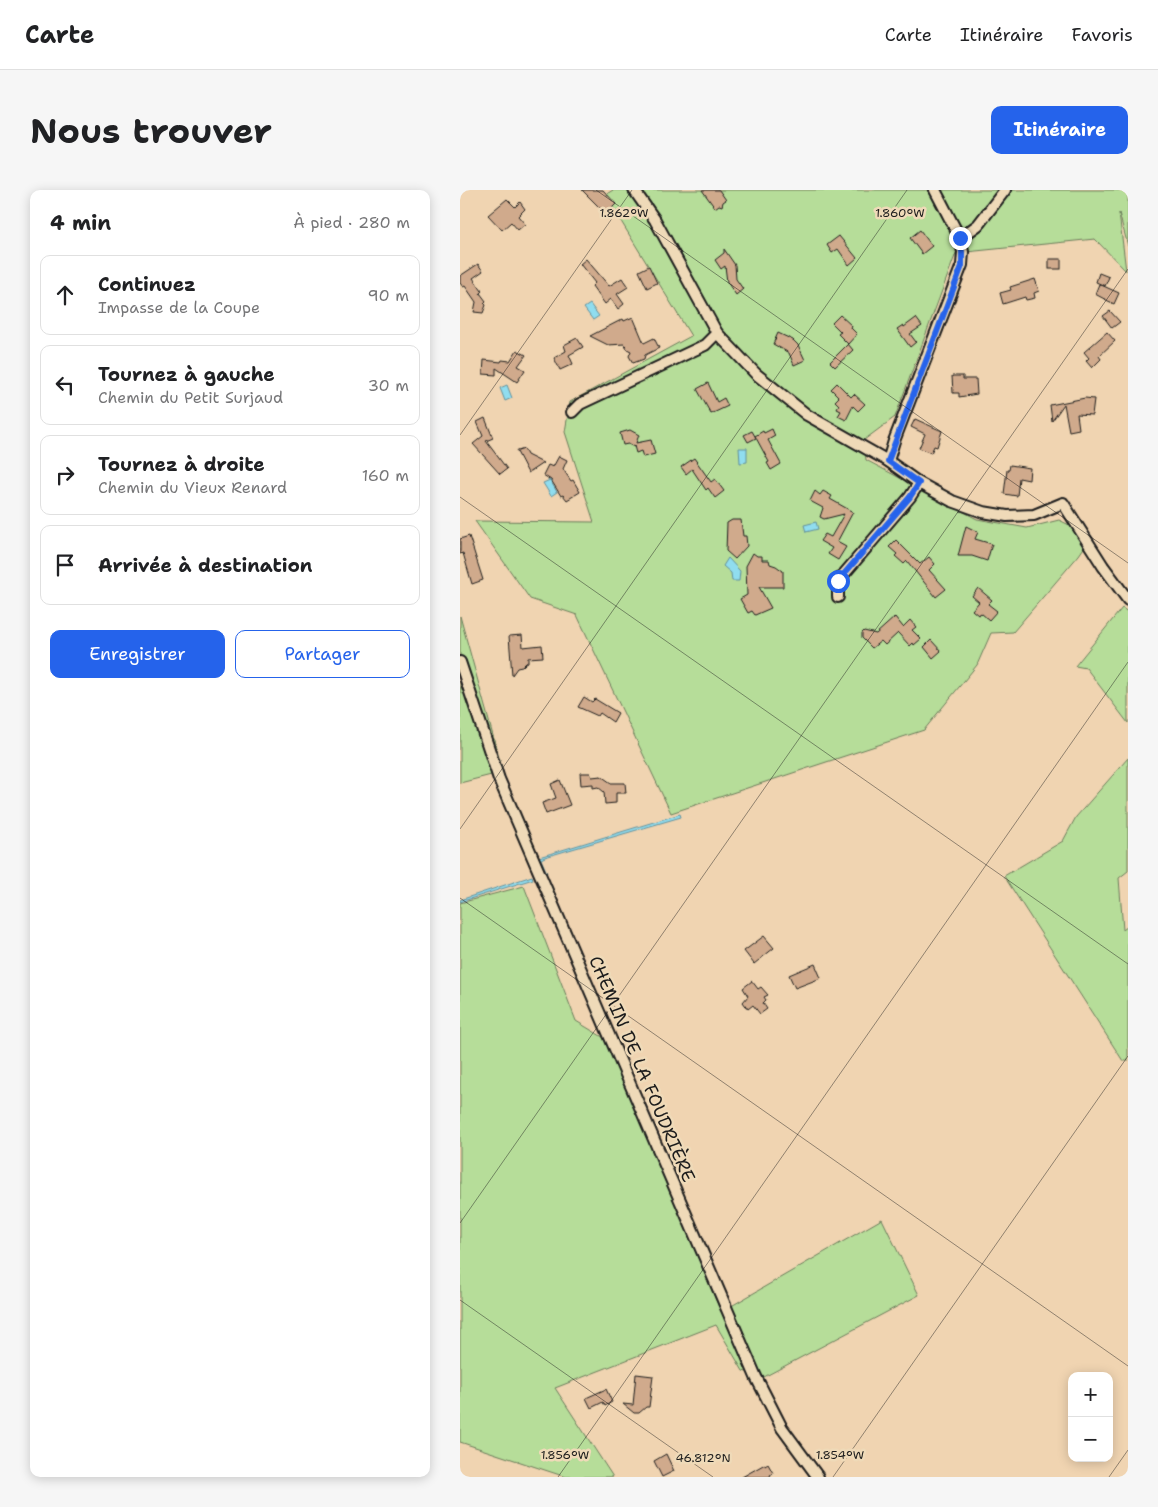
<!DOCTYPE html>
<html lang="fr">
<head>
<meta charset="utf-8">
<style>
  body { margin:0; font-family:"Shantell Sans",sans-serif; background:#f6f6f6; color:#202124 }
  .controls { position:absolute; right:15px; bottom:15px; display:grid; overflow:hidden; border-radius:10px; box-shadow:0 2px 12px #0003 }
  .controls button { width:45px; height:45px; display:grid; place-items:center; padding:0; border:0; border-bottom:1px solid #e0e0e0; background:#fff; color:#202124; font:25px sans-serif }
  .stop { position:absolute; width:15px; height:15px; margin:-11px; border:4px solid #2563eb; border-radius:50%; background:#fff }
  .stop.end { background:#2563eb; border-color:#fff; box-shadow:0 1px 5px #0008 }
  .list { margin:0; padding:0; list-style:none }
  h2 { display:flex; justify-content:space-between; align-items:center; height:65px; margin:0; padding:0 20px; font-size:21px }
  h2 small { font-size:16px; font-weight:400; color:#757577 }
  .list li { display:grid; grid-template-columns:32px 1fr auto; gap:15px; align-items:center; box-sizing:border-box; height:80px; margin:0 10px 10px; padding:0 10px; border:1px solid #e0e0e0; border-radius:10px }
  .list b { display:block; font-size:19px; white-space:nowrap }
  .list p { margin:0; font-size:16px; white-space:nowrap; color:#757577 }
  .list em { font-size:16px; font-style:normal; color:#757577 }
  .actions { display:flex; gap:10px; padding:15px 20px }
  .actions a { flex:1; padding:11px 0; border:1px solid #2563eb; border-radius:10px; text-align:center; font-size:18px; color:#2563eb }
  .actions .main { background:#2563eb; color:#fff }
  .icon { flex:none; width:28px; height:28px; fill:none; stroke:currentColor; stroke-width:2; stroke-linecap:round; stroke-linejoin:round }
  .map { position:relative; flex:none; width:668px; height:1287px; overflow:hidden; border-radius:10px }
  header { display:flex; align-items:center; gap:30px; box-sizing:border-box; height:70px; padding:0 25px; background:#fff; border-bottom:1px solid #e0e0e0 }
  header strong { font-size:24px }
  nav { display:flex; gap:28px; margin-inline-start:auto; font-size:18px }
  .intro { display:flex; align-items:center; justify-content:space-between; box-sizing:border-box; height:120px; padding:0 30px }
  h1 { margin:0; font-size:35px }
  .button { padding:12px 22px; border-radius:10px; background:#2563eb; color:#fff; font-size:18px; font-weight:700 }
  main { display:flex; gap:30px; padding:0 30px }
  aside { flex:1; background:#fff; border-radius:10px; box-shadow:0 2px 12px #0003 }
  .map>svg:first-child { display:block }
  .green { fill:#b6dd99; stroke:#697c5a }
  .water { fill:#90ddef; stroke:#62909b }
  .building { fill:#d0aa8c; stroke:#1c1c1c }
  .lines { fill:none; stroke-linecap:round; stroke-linejoin:round }
  .minor-casing { stroke:#1c1c1c; stroke-width:14 }
  .minor { stroke:#efdab8; stroke-width:10 }
  .route { stroke:#2563eb; stroke-width:6 }
  .ticks { fill:none; stroke:#1c1c1c; stroke-width:1; stroke-opacity:0.45 }
  .labels { text-anchor:middle; dominant-baseline:central; stroke-width:5; stroke-linejoin:round; paint-order:stroke }
  .street-label { font-size:18px; fill:#1c1c1c; stroke:#efdab8 }
  .ticks-label { font-size:12px; text-anchor:middle; fill:#1c1c1c; stroke:#efdab8; stroke-width:5; stroke-linejoin:round; paint-order:stroke }
</style>
</head>
<body>
<header>
<strong>Carte</strong>
<nav><a>Carte</a><a>Itinéraire</a><a>Favoris</a></nav>
</header>
<div class="intro"><h1>Nous trouver</h1><a class="button">Itinéraire</a></div>
<main>
<aside>
<h2>4 min<small>À pied · 280 m</small></h2>
<ul class="list">
<li><svg class="icon" aria-label="ahead" viewBox="0 0 24 24"><path d="M12 20V5M6 11l6-6 6 6"/></svg><div><b>Continuez</b><p>Impasse de la Coupe</p></div><em>90 m</em></li>
<li><svg class="icon" aria-label="left" viewBox="0 0 24 24"><path d="M17 20v-9H6M10 6l-5 5 5 5"/></svg><div><b>Tournez à gauche</b><p>Chemin du Petit Surjaud</p></div><em>30 m</em></li>
<li><svg class="icon" aria-label="right" viewBox="0 0 24 24"><path d="M7 20v-9h11M14 6l5 5-5 5"/></svg><div><b>Tournez à droite</b><p>Chemin du Vieux Renard</p></div><em>160 m</em></li>
<li><svg class="icon" aria-label="arrive" viewBox="0 0 24 24"><path d="M6 21V4h12l-3 4 3 4H6"/></svg><div><b>Arrivée à destination</b></div></li>
</ul>
<div class="actions"><a class="main">Enregistrer</a><a>Partager</a></div>
</aside>
<div class="map">
<svg width="668" height="1287" viewBox="0 0 668 1287">
  <rect width="100%" height="100%" fill="#f0d4b1"/>
  <filter id="ink" filterUnits="userSpaceOnUse"><feTurbulence type="fractalNoise" baseFrequency=".02" numOctaves="2"/><feDisplacementMap in="SourceGraphic" scale="10" xChannelSelector="R" yChannelSelector="G"/><feConvolveMatrix kernelMatrix="1 2 1 2 8 2 1 2 1" color-interpolation-filters="sRGB"/></filter>
  <g filter="url(#ink)">
    <g class="green">
      <path d="M153,0h515v56l-9,-33 7,58 -31,-32 -139,14 -61,164 -31,23 2,20 111,59 50,9 32,-8 33,16 -13,19 -66,77 -22,1 -14,32 -53,65 -253,83 -94,-198 -47,-16 -55,-78 119,1 -29,-90 5,-30 121,-66 -86,-141z"/>
      <path d="M662,418l6,4v111l-42,-55 -11,-2z"/>
      <path d="M0,426l43,156 -43,11z"/>
      <path d="M668,568v113l-9,7 4,52 5,-4v135h-5l-119,-185 59,-35 13,-24z"/>
      <path d="M64,696l52,135 30,18 115,273 161,-93 37,76 -155,82 -21,-6 -27,-46 -161,63 58,89h-47l-106,-35v-539z"/>
    </g>
    <g class="water">
      <path d="M130,114l9,12 -6,4 -9,-12z"/>
      <path d="M47,195l5,13 -7,3 -5,-13z"/>
      <path d="M279,258h8v14l-7,1z"/>
      <path d="M90,290l7,12 -6,4 -8,-13z"/>
      <path d="M356,332l2,7 -12,3 -2,-7z"/>
      <path d="M268,368l12,13 -1,10h-7l-1,-8 -8,-7z"/>
      <path d="M220,624l1,3 -136,40 -4,2 6,14 -4,3 -4,-19z"/>
      <path d="M72,686l1,3 -73,23v-2z"/>
    </g>
    <g class="building">
      <path d="M122,0h21l13,14 -10,10z"/>
      <path d="M242,0h17l7,10 -3,2 -1,4 -3,-1 -4,3z"/>
      <path d="M47,9l8,8 5,-5 5,7 -7,7 7,8 -7,6 -7,-8 -9,8 -14,-15z"/>
      <path d="M460,40l12,16 -10,8 -12,-16z"/>
      <path d="M379,46l18,22 -8,7 -11,-16 -6,4 -5,-8z"/>
      <path d="M264,59l11,16 1,14 7,10 -7,6 -9,-13 -2,-16 -4,3 -6,-9 9,-7z"/>
      <path d="M126,69l23,27 13,-8 6,9 -11,7 7,10 -6,5 -7,-10 -6,5 -13,-18 3,-3 -15,-19z"/>
      <rect x="589" y="69" width="12" height="10"/>
      <path d="M18,74l5,7 -10,7 9,13 -2,2 6,8 -2,2 2,2 -3,8 -9,-1 2,-10 -11,-16 -2,1 -3,-4v-7z"/>
      <path d="M189,76l8,17 -10,5 -8,-17z"/>
      <path d="M639,83l10,4 -4,9 -9,-4z"/>
      <path d="M575,89l4,12 -5,2 1,5 -9,2 -1,-3 -22,7 -3,-11 11,-3 -1,-3z"/>
      <path d="M639,94l20,9 -5,11 -19,-10z"/>
      <path d="M650,121l10,11 -8,6 -9,-12z"/>
      <path d="M380,125l12,11 -1,2 6,6 -9,10 -10,-10 3,-2 -9,-9z"/>
      <path d="M173,127l11,26 10,-5 5,10 -14,7 -1,4 -11,4 -4,-7 2,-5 -4,-2 -3,-5 -16,1 -18,-9 33,-17 1,2z"/>
      <path d="M456,128l6,8 -12,8 6,8 -6,5 -13,-18 6,-4 1,2z"/>
      <path d="M647,142l8,9 -16,15 2,3 -9,9 -6,-7 3,-3 -5,-6z"/>
      <path d="M318,143l15,7 5,5 7,15 -11,5 -5,-12 -16,-9z"/>
      <path d="M117,148l6,9 -14,8 4,9 -13,6 -6,-12 12,-7 -2,-6z"/>
      <path d="M388,154l5,6 -18,17 -5,-5z"/>
      <path d="M57,160l9,5 -8,11 7,4 -8,12 -21,-14v7l-13,-1 1,-14 17,2 1,-2 8,1z"/>
      <path d="M492,186h11v3h13l1,15 -18,3v-4h-6z"/>
      <path d="M248,193l9,19 7,-4 4,8 -17,8 -14,-25z"/>
      <path d="M377,193l14,14 3,-3 11,10 -7,7 -5,-5 -7,14 -8,-4 3,-5 -4,-2 2,-4 -4,-4 4,-4 -8,-8z"/>
      <path d="M625,208l9,1 -2,16 -15,-1 2,15 -10,2 -5,-27 -12,17 -2,-16z"/>
      <path d="M25,228l8,20 -7,3 21,28 -7,5 -27,-30 10,-8 -6,-14z"/>
      <path d="M455,229l27,12 -5,16 -3,-1 -3,7 -12,-5 6,-14 -14,-7z"/>
      <path d="M312,239l3,7 -7,4 13,24 -10,6 -4,-7 2,-1 -14,-26 8,-5 1,2z"/>
      <path d="M170,240l9,5 -3,8 15,-3 4,14 -12,3 -2,-6 -5,2 -2,-7v1l-6,-3 -5,1 -3,-12z"/>
      <path d="M292,241l4,7 -8,4 -4,-7z"/>
      <path d="M64,259l3,6 16,8 -15,10 -12,-23 2,1z"/>
      <path d="M99,266l8,4 -4,9 8,12 2,-1 7,12 -13,8 -4,-5 -2,1 -10,-16 -8,-5 5,-10 5,2z"/>
      <path d="M234,268l17,24 4,-3 9,12 -9,7 -7,-10 -2,2 -14,-21 -6,5 -5,-7z"/>
      <path d="M550,275l20,3 -1,12 -10,-2 -2,18 -13,-2 3,-24h2z"/>
      <path d="M355,301l5,4 3,-4 9,5 -2,3 23,13 -16,30 9,5 -8,13 -10,-6 4,-6 -12,-7 5,-7 6,3 13,-23 -20,5 -4,-2 3,-9 -13,-7z"/>
      <path d="M272,330h9l2,16h3l1,10 -12,13 -9,-8 1,-28z"/>
      <path d="M506,336l12,6 -3,7 17,5 -5,17 -15,-5h-14z"/>
      <path d="M9,346l14,44 -11,4 -9,-31 -3,1v-15z"/>
      <path d="M436,350l24,24 9,-7 6,7 -6,6 17,19 -10,8 -29,-36 -3,3 -9,-8 2,-2 -8,-7z"/>
      <path d="M293,363l4,3h5v4h7l1,4 6,2 7,5v16h-24l12,21 -16,7 -3,-4 -4,2 -8,-14 7,-4 -1,-29z"/>
      <path d="M518,398l14,12 -4,4 9,7 -8,9 -8,-7 -3,2 -6,-5 7,-8 -7,-6z"/>
      <path d="M435,427l8,10 7,-7 6,7 -4,3 9,9 -7,6 -1,-2 -3,3 -12,-13 -13,12 -4,-4 -9,7 -10,-10v-5l2,-2 12,3z"/>
      <path d="M62,445l1,12 19,-2 1,12 -15,1v4l-2,1 -4,4 -5,1 -5,7 -3,-39z"/>
      <path d="M471,450l10,11 -8,7 -9,-11z"/>
      <path d="M124,507l8,5 3,-3 23,14 -5,9 -13,-9 -2,3 -20,-9z"/>
      <path d="M120,583h10l2,4 9,-1 10,7h14l1,10h-10v10l-11,1 -1,-12 -6,-5 -5,1v-4l-12,1z"/>
      <path d="M100,590l10,25 -24,9 -4,-11 14,-5 -5,-14z"/>
      <path d="M304,746l10,12 -20,16 -10,-13z"/>
      <path d="M355,774l6,14 -26,10 -6,-13z"/>
      <path d="M292,791l6,8 3,-2 7,8 -4,2 2,3 -3,3 4,6 -7,5 -7,-9 -5,4 -5,-7 5,-6 -5,-8z"/>
      <path d="M176,1184l17,2 -4,31h-3l-7,6h-5l-11,-9 10,1z"/>
      <path d="M146,1199l6,13 -7,4 -2,-4 -12,6 -5,-10z"/>
      <path d="M206,1264l8,17 -12,6 -8,-16z"/>
      <path d="M305,1274v2l3,-2 5,9 -3,2 1,2h-29z"/>
    </g>
    <g class="lines">
      <g class="minor-casing">
        <g id="minor">
          <path d="M174,0l21,30 62,113 39,41 51,41 81,46 31,22 33,18 31,11 24,4 27,-1 29,-12 40,63 25,34"/>
          <path d="M500,48l18,-13 27,-35"/>
          <path d="M112,222l8,-8 125,-59 12,-12"/>
          <path d="M428,271l6,-20 68,-176 1,-13 -3,-14 -25,-48"/>
          <path d="M378,407v-16l72,-84 9,-14"/>
          <path d="M0,472l39,117 257,598 26,51 36,49"/>
        </g>
      </g>
      <use href="#minor" class="minor"/>
    </g>
  </g>
  <g class="lines" filter="url(#ink)">
    <path class="route" d="M378,391l72,-84 9,-14 -31,-22 74,-195v-14l-2,-14"/>
  </g>
  <path class="ticks" d="M136,0l532,373M0,245l172,-245M0,307l668,467M0,639l447,-639M0,708l668,468M0,1033l668,-954M0,1110l253,177M98,1287l570,-815M373,1287l295,-421M649,1287l19,-27"/>
  <g class="labels">
    <g class="street-label">
      <text transform="translate(182 879) rotate(67)">CHEMIN DE LA FOUDRIÈRE</text>
    </g>
  </g>
  <g class="ticks-label">
    <text x="164" y="27">1.862°W</text>
    <text x="440" y="27">1.860°W</text>
    <text x="105" y="1269">1.856°W</text>
    <text x="380" y="1269">1.854°W</text>
    <text x="243" y="1272">46.812°N</text>
  </g>
</svg>
<div class="controls">
<button>+</button>
<button>−</button>
</div>
<div class="stop" style="left:378px;top:391px"></div>
<div class="stop end" style="left:500px;top:48px"></div>
</div>
</main>
</body>
</html>
